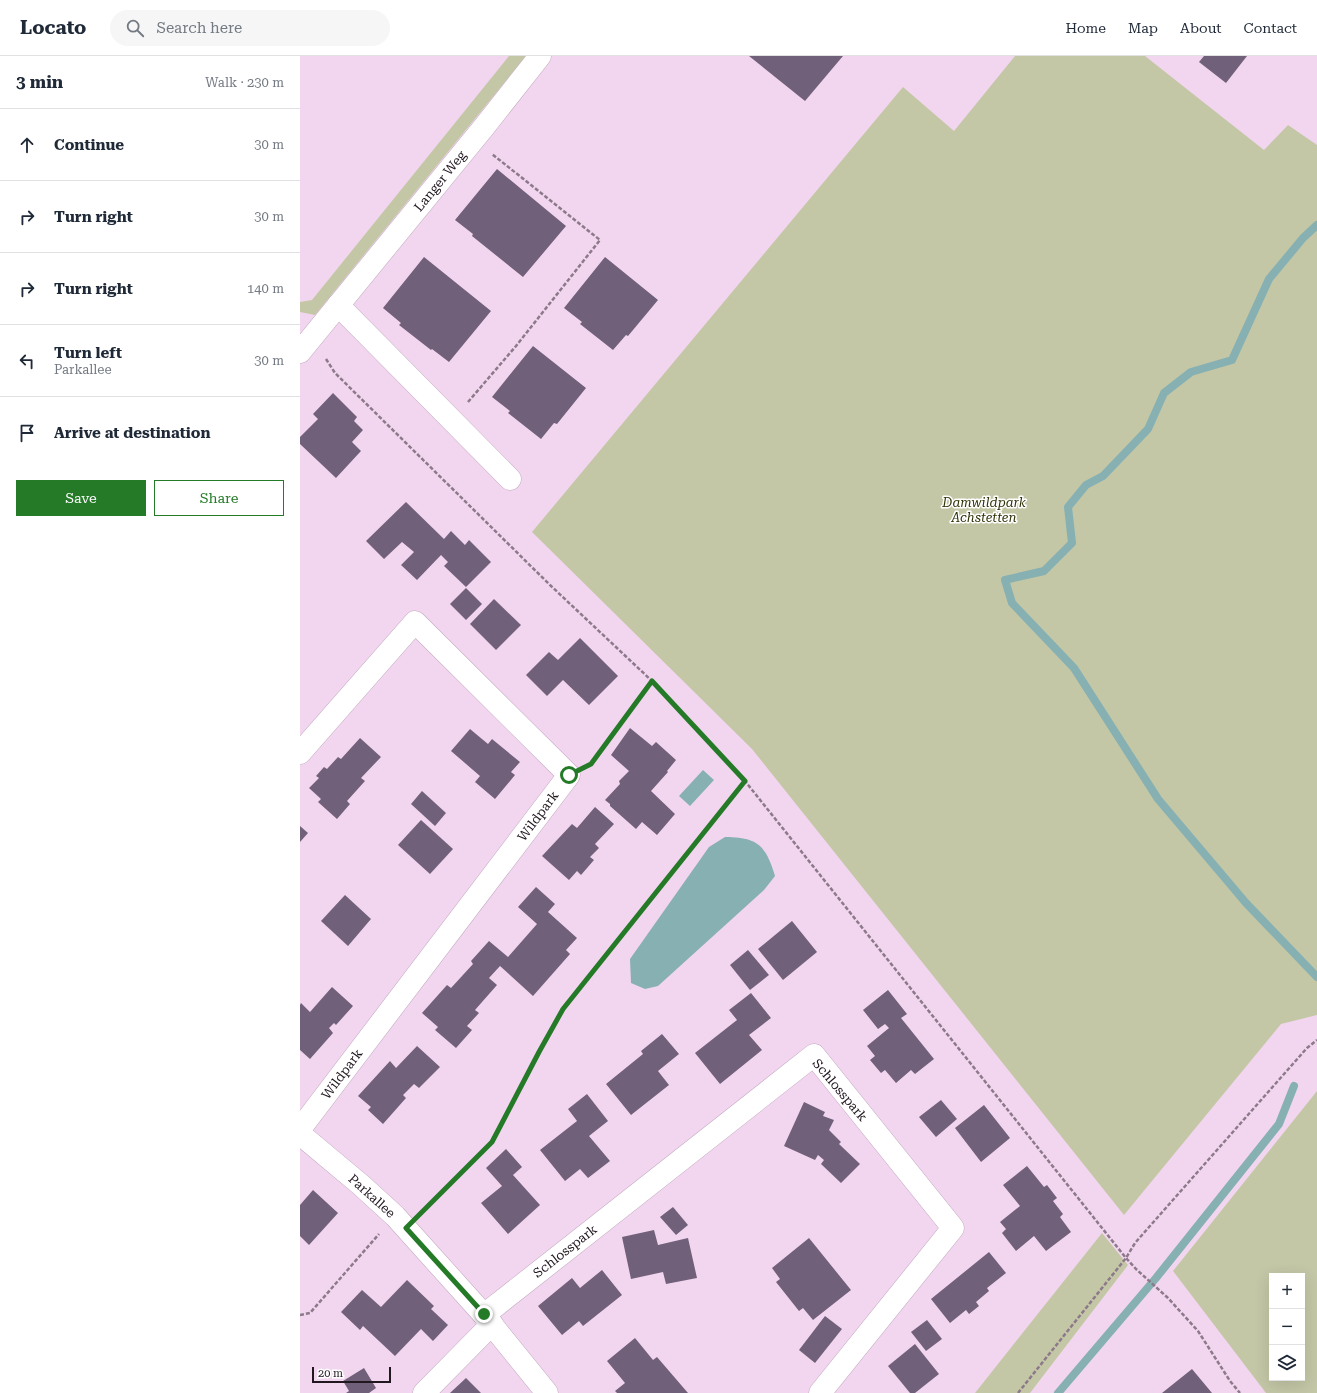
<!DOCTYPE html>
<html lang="en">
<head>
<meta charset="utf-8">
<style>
  body { margin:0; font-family:"Roboto Serif",serif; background:#f6f6f7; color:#1f2937 }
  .controls { position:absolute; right:12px; bottom:12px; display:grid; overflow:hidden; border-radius:0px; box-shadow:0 4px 16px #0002 }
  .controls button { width:36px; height:36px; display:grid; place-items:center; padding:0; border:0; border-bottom:1px solid #e0e1e3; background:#fff; color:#1f2937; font:20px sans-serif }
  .scale { position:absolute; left:12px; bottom:10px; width:79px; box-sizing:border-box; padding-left:4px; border:2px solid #20171f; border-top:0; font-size:11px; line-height:14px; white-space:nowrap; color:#20171f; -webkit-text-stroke:3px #fff; paint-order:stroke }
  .stop { position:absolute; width:12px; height:12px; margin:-9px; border:3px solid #247a27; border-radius:50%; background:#fff }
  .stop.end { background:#247a27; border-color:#fff; box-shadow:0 1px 4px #0008 }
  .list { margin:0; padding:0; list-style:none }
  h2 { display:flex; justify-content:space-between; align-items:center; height:52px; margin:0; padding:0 16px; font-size:17px }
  h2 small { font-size:13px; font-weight:400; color:#747a83 }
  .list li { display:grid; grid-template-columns:26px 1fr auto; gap:12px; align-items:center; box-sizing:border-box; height:72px; padding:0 16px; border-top:1px solid #e0e1e3 }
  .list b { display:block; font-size:15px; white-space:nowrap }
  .list p { margin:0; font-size:13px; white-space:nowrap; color:#747a83 }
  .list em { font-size:13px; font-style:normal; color:#747a83 }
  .actions { display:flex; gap:8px; padding:12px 16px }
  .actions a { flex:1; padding:9px 0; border:1px solid #247a27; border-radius:0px; text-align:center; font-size:14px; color:#247a27 }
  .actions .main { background:#247a27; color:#fff }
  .icon { flex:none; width:22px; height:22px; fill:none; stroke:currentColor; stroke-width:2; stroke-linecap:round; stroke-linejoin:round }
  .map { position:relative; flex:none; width:1017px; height:1337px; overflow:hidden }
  header { display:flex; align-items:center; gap:24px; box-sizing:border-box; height:56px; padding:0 20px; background:#fff; border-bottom:1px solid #e0e1e3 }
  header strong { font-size:19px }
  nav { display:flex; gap:22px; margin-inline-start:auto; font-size:14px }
  .search { width:280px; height:36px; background:#f6f6f7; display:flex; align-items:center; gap:10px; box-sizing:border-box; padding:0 14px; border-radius:22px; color:#747a83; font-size:15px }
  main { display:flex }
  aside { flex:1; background:#fff }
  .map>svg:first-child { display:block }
  .green { fill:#c4c7a6; fill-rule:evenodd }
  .water { fill:#86b0b2 }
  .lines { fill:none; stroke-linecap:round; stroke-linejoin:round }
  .stream { stroke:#86b0b2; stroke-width:8 }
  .building { fill:#716079 }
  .minor-casing { stroke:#c2a8bf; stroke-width:23 }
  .path { stroke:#8c798a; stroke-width:2.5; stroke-dasharray:4 2; stroke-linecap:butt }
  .minor { stroke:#fff; stroke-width:22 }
  .route { stroke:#247a27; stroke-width:5 }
  .labels { text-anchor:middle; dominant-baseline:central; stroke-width:3; stroke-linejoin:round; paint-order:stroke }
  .street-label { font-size:13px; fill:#20171f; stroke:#fff }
  .park-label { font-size:13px; font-style:italic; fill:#303208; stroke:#fff }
</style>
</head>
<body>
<header>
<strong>Locato</strong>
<div class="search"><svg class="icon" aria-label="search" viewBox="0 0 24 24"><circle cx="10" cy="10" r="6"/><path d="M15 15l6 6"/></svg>Search here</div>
<nav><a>Home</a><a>Map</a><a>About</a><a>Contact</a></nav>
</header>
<main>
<aside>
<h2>3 min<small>Walk · 230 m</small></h2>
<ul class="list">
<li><svg class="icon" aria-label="ahead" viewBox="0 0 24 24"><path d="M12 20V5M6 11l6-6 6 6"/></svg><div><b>Continue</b></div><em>30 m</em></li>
<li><svg class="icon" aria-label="right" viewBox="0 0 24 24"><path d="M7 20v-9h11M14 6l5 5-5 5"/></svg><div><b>Turn right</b></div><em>30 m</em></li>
<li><svg class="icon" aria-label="right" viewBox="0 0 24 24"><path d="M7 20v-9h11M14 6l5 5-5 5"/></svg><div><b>Turn right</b></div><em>140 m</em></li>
<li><svg class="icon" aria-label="left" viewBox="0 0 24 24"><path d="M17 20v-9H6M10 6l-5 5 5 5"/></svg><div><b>Turn left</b><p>Parkallee</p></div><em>30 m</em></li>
<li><svg class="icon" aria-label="arrive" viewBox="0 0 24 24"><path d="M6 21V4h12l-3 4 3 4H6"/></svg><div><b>Arrive at destination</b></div></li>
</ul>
<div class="actions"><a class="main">Save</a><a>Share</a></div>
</aside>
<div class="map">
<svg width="1017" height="1337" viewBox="0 0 1017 1337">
  <rect width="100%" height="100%" fill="#f2d6ef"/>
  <g class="green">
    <path d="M209,0h17l-211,259 -15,-3v-10l12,-2z"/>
    <path d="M715,0h130l119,94 24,-25 29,20v870l-36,9 -157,191 -372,-466 -220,-217 371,-445 51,44z"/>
    <path d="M1017,1035v302h-51l-93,-122zM972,1220h30v102h-30z"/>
    <path d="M802,1177l26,32 -98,128h-55z"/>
  </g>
  <g class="water">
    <path d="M403,714l11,10 -24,26 -11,-10z"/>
    <path d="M425,781c33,0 41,9 50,39l-11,14 -106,96 -13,3 -14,-6 -1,-24 79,-112z"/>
  </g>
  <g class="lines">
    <g class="stream">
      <path d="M1017,169l-14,13 -34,41 -37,81 -41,12 -27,21 -16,36 -45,47 -17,9 -18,22 4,36 -28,28 -39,9 7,23 62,65 84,131 88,104 71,74"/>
      <path d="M758,1337l98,-115 123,-154 15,-38"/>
    </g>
  </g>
  <g class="building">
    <path d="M449,0h94l-38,45z"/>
    <path d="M904,0h43l-21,27 -27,-21z"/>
    <path d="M197,113l69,57 -43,51 -51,-41 1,-2 -18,-14z"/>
    <path d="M124,201l67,54 -42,51 -17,-13 -1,1 -32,-25 2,-2 -18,-15z"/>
    <path d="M305,201l53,43 -30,36 -2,-1 -13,15 -33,-26 2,-2 -18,-14z"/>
    <path d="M233,290l53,42 -29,36 -3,-1 -13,16 -33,-26 2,-2 -18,-14z"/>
    <path d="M33,337l24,24 -3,4 9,9 -11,12 9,9 -25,27 -36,-34v-7l18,-18 -5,-5z"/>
    <path d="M106,446l38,37 7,-8 14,14 4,-5 22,22 -25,25 -22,-21 4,-4 -7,-7 -24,25 -16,-15 13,-13 -12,-10 -18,17 -18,-18z"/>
    <path d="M166,532l16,16 -16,16 -16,-16z"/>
    <path d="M194,543l27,26 -25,25 -26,-26z"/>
    <path d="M280,582l38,38 -29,29 -26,-25 -16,16 -21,-21 23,-23 9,8z"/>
    <path d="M330,672l22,18 4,-4 20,18 -9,11 1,1 -17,19 24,23 -18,21 -15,-13 -6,7 -26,-23v-2l-5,-4 15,-16 -1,-3 10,-10 -18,-16z"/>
    <path d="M170,673l18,15 4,-5 28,23 -9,10 4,3 -20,24 -20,-17 5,-6 -29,-25z"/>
    <path d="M60,682l21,19 -20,21 4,3 -18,20 3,3 -13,15 -19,-17 3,-3 -12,-11 10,-10 -3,-2 8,-9 3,2 11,-12 3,2z"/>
    <path d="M122,735l24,22 -11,13 -24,-22z"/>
    <path d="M295,751l19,17 -19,20 4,4 -9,9 4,3 -13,15 -4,-4 -8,9 -27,-24 30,-32 5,4z"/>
    <path d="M121,764l32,29 -23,25 -32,-29z"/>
    <path d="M0,770l8,7 -8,9z"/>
    <path d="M236,831l19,17 -7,8 29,26 -11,12 4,4 -37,42 -33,-30 -11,12 8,7 -22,25 4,3 -12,13 5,4 -16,18 -21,-18 3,-3 -16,-14 25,-28 4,3 22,-24 -2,-3 18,-20 19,16 29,-33 -19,-17z"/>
    <path d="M45,839l26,24 -23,27 -27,-25z"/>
    <path d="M492,865l25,31 -34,28 -25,-31z"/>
    <path d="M448,894l21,25 -19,15 -20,-25z"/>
    <path d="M32,931l21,19 -17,19 -2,-2 -5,5 4,5 -23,26 -10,-9v-45l1,-2 9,9z"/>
    <path d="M588,934l19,24 -6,4 33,41 -19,15 -4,-4 -15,13 -11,-13 -4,3 -11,-13 5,-4 -8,-10 22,-18 -4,-4 -7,5 -15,-19z"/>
    <path d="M451,937l20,25 -22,17 13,15 -42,34 -25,-31 42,-33 -8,-10z"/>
    <path d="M362,978l17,20 -21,17 11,14 -38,30 -25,-31 37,-30 -2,-3z"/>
    <path d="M117,990l23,21 -21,21 -5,-4 -11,11 3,3 -23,26 -15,-14 3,-3 -13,-11 32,-35 6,7z"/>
    <path d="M287,1038l21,27 -19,15 21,25 -22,17 -8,-9 -15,12 -25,-31 37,-29 -9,-12z"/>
    <path d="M641,1044l16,19 -21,18 -17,-20z"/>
    <path d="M504,1046l21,10 -2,4 11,4 -5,10 12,12 -2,2 21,20 -19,19 -20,-19 3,-4 -6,-5 -3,5 -31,-14z"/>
    <path d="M684,1049l26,33 -29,24 -26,-34z"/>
    <path d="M206,1093l16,18 -9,8 27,30 -32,29 -27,-31 21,-17 -16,-18z"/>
    <path d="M727,1110l17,21 3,-2 10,13 -4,3 10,13 -3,3 11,15 -25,19 -12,-15 -18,15 -14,-18 4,-4 -6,-7 20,-16 -17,-21z"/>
    <path d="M13,1134l25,23 -29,32 -9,-9v-31z"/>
    <path d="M373,1151l15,18 -12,10 -16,-18z"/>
    <path d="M354,1174l4,15 30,-7 9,40 -31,6 -3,-12 -32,7 -9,-42z"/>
    <path d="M509,1182l42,52 -38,30 -10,-12 -4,3 -23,-29 4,-3 -8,-11z"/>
    <path d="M689,1196l17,21 -19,15 2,3 -13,11 3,4 -10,8 -3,-4 -16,13 -19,-24z"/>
    <path d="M302,1214l20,25 -39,31 -4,-5 -17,14 -24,-29 34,-28 8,10z"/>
    <path d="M107,1224l27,26 -3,3 17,16 -15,16 -12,-12 -26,27 -32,-30 -3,4 -19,-18 21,-22 19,17z"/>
    <path d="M525,1260l17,13 -27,34 -16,-13z"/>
    <path d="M627,1264l15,19 -16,12 -15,-19z"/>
    <path d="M335,1282l18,22 4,-3 31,36h-71l-2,-2 10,-8 -18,-22z"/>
    <path d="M615,1288l24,30 -24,19h-5l-22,-27z"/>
    <path d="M64,1312l12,20 -7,5h-23l3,-2 -6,-10z"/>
    <path d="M892,1313l20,24h-50z"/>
    <path d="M166,1322l15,15h-31z"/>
  </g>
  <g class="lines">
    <g class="minor-casing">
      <g id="minor">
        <path d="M38,249l172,174"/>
        <path d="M0,296l184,-225 56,-71"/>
        <path d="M0,697l115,-131 154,153 -269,354"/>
        <path d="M0,1078l61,51 34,31 89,99 63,78"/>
        <path d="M184,1259l330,-260 139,173 -133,165"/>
        <path d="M124,1337l68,-69"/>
      </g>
    </g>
    <g class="path">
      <path d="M26,303l9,14 215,212 102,96 93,100 381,477 10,11 32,29 30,33 32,50 10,12"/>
      <path d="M168,346l48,-56 84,-106 -108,-86"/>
      <path d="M291,708l61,-83"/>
      <path d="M123,1155l69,-69 47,-90 24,-43 182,-228"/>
      <path d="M0,1259l10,-2 69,-79"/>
      <path d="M718,1337l108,-135 9,-15 172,-195 10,-8"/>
    </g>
    <use href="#minor" class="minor"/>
  </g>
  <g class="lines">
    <path class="route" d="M184,1258l-78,-86 86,-86 47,-90 24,-43 182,-228 -93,-100 -61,83 -22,11"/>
  </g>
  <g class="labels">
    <g class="street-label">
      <text transform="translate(140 125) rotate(-51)">Langer Weg</text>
      <text transform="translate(238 760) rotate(-53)">Wildpark</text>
      <text transform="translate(42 1018) rotate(-53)">Wildpark</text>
      <text transform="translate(540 1034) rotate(50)">Schlosspark</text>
      <text transform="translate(72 1140) rotate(42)">Parkallee</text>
      <text transform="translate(265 1195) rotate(-38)">Schlosspark</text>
    </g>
    <g class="park-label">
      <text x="684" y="446">Damwildpark<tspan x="684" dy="15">Achstetten</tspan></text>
    </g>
  </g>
</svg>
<div class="controls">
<button>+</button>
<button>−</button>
<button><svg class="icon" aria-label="layers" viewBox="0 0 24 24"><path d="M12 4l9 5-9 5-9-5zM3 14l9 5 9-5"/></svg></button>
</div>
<div class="scale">20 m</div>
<div class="stop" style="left:269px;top:719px"></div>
<div class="stop end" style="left:184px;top:1258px"></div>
</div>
</main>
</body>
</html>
